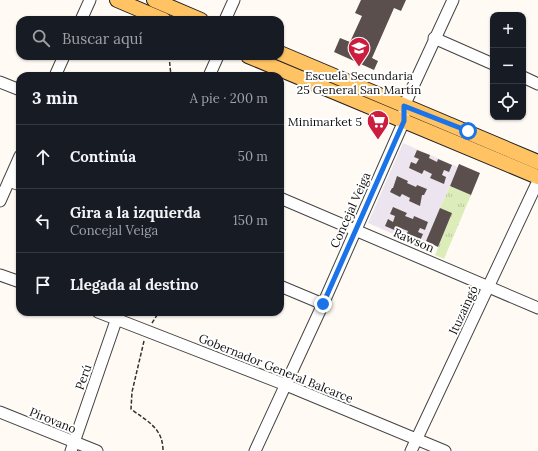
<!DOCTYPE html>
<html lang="es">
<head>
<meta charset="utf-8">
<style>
  body { margin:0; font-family:Lora,serif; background:#242831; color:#f1f3f6 }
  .controls { position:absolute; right:12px; top:12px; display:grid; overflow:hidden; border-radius:8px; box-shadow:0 1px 3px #0004 }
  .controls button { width:36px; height:36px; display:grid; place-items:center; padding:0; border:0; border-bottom:1px solid #363941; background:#171b24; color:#f1f3f6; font:20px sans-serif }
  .stop { position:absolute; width:12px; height:12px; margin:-9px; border:3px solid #1a73e8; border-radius:50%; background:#fff }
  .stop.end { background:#1a73e8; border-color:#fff; box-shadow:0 1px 4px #0008 }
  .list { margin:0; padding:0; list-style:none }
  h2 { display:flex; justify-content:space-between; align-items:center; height:52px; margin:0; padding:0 16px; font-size:17px }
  h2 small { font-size:13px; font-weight:400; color:#9ea1a6 }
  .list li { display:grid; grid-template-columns:26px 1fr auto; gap:12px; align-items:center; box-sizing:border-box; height:64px; padding:0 16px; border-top:1px solid #363941 }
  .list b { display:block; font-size:15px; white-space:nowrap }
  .list p { margin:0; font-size:13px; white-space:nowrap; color:#9ea1a6 }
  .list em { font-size:13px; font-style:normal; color:#9ea1a6 }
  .icon { flex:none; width:22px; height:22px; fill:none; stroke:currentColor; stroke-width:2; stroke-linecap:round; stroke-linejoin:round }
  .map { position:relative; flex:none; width:538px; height:451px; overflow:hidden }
  .search { position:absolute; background:#171b24; box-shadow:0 1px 3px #0004; left:16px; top:16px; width:268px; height:44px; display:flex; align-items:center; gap:10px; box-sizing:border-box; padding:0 14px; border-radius:12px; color:#9ea1a6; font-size:15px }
  .panel { position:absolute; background:#171b24; box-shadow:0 1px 3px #0004; left:16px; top:72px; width:268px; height:244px; border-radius:12px }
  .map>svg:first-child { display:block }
  .industrial { fill:#ece5ef }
  .grass { fill:url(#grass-tufts) }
  .building { fill:#5a4f4c }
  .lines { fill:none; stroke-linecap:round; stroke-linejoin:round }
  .minor-casing { stroke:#434343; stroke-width:13 }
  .major-casing { stroke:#212121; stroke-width:16 }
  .path { stroke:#323232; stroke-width:1.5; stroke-dasharray:4 2; stroke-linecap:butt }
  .minor { stroke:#fff; stroke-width:11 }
  .major { stroke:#ffc364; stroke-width:14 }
  .route { stroke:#1a73e8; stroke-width:5 }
  .labels { text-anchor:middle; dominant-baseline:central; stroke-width:4; stroke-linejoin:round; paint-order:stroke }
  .poi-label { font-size:12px; fill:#101010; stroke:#fff }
  .street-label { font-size:12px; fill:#101010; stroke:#fff }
</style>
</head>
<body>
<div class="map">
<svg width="538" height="451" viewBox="0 0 538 451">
  <defs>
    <pattern id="grass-tufts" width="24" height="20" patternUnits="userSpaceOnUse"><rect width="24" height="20" fill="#dcedba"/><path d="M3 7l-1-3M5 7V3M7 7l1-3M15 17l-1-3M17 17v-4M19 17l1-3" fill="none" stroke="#bcca9f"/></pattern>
  </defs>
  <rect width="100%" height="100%" fill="#fffbf4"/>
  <path class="industrial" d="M403,143l55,24 -35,80 -55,-24z"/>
  <path class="grass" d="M450,186l21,9 -27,64 -9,-4 17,-42 -12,-5z"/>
  <g class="building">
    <path d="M361,0h45l-5,11 -7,-3 -22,50 6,3 -4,9 -40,-18 6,-14 10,4 12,-26 -7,-3z"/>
    <path d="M417,150l13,5 -1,3 8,4 1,-3 14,6 -3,7 -5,-2 -2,5 4,2 -2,7 -14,-6 2,-4 -8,-4 -2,4 -13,-6 2,-6 5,2 3,-5 -5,-2z"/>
    <path d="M459,164l21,9 -9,22 -21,-9z"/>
    <path d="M397,176l11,5 -1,2 9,4 1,-2 10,4 -3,6h-2l-2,11 -11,-5 1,-3 -8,-4 -2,3 -10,-5 2,-4h1z"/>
    <path d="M393,207l14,6 -2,3 8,3 1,-3 14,6 -3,8 -5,-2 -2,4 5,2 -3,7 -14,-6 2,-4 -8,-3 -1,4 -14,-6 3,-7 5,3 2,-6 -5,-2z"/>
    <path d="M440,208l12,5 -14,34 -12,-6z"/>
  </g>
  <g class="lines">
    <g class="minor-casing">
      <g id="minor">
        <path d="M81,20l9,-20"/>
        <path d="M225,20l9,-20"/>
        <path d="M434,38l59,26"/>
        <path d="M55,76l9,-20"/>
        <path d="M209,76l9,-20"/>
        <path d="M523,77l15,7"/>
        <path d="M0,82l20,8"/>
        <path d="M9,181l11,4"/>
        <path d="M280,198l258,110"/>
        <path d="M0,201l20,-45"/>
        <path d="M0,275l20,7"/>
        <path d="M280,286l43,18"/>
        <path d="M98,312l188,73 159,66"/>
        <path d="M0,412l97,39"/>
        <path d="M71,451l48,-139"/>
        <path d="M255,451l68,-147 81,-183v-15l49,-106"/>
        <path d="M411,451l127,-270"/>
      </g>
    </g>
    <g class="major-casing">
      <g id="major">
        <path d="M117,0l47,20"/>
        <path d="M154,0l47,20"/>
        <path d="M280,53l258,109"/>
        <path d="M248,56l290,121"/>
      </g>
    </g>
    <g class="path">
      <path d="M169,56l2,20"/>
      <path d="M152,323l7,-11"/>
      <path d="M144,341l-12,51 -1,17c17,13 32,19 32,42"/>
    </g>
    <use href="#minor" class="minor"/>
    <use href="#major" class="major"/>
  </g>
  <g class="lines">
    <path class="route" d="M323,304l81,-183v-15l64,25"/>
  </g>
  <defs>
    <g id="school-pin" transform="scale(1.15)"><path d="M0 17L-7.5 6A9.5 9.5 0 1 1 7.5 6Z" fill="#cc1d3e" stroke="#fff"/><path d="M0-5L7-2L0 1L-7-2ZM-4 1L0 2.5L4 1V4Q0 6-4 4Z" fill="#fff"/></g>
    <g id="supermarket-pin" transform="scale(1.15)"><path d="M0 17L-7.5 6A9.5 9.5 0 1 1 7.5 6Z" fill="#cc1d3e" stroke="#fff"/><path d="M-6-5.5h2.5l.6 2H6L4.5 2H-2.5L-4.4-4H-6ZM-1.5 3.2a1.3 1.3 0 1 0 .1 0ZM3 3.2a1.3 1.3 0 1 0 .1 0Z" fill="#fff"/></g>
  </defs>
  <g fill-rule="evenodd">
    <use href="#school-pin" x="359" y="48"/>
    <use href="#supermarket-pin" x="378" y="121"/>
  </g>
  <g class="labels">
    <g class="poi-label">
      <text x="359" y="75">Escuela Secundaria<tspan x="359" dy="14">25 General San Martín</tspan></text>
      <text x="362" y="121" text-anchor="end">Minimarket 5</text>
    </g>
    <g class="street-label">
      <text transform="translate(350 210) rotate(-66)">Concejal Veiga</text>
      <text transform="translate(414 240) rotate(23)">Rawson</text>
      <text transform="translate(463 310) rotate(-65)">Ituzaingó</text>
      <text transform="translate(276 368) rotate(22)">Gobernador General Balcarce</text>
      <text transform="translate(83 377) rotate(-71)">Perú</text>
      <text transform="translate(53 420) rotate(22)">Pirovano</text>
    </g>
  </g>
</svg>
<div class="controls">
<button>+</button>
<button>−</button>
<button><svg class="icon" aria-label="locate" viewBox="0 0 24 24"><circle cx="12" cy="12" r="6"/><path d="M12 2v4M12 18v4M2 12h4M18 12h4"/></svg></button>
</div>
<div class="stop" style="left:468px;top:131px"></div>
<div class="stop end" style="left:323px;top:304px"></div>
<div class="search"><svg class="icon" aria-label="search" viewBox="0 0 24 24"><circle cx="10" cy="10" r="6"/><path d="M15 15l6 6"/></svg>Buscar aquí</div>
<section class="panel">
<h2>3 min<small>A pie · 200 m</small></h2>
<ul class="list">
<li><svg class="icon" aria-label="ahead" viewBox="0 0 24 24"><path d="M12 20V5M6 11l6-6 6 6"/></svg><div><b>Continúa</b></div><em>50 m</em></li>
<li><svg class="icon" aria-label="left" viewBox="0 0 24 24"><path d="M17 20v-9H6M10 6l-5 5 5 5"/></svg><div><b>Gira a la izquierda</b><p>Concejal Veiga</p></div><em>150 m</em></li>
<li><svg class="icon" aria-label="arrive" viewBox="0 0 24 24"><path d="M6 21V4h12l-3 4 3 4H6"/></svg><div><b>Llegada al destino</b></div></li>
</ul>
</section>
</div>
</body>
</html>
